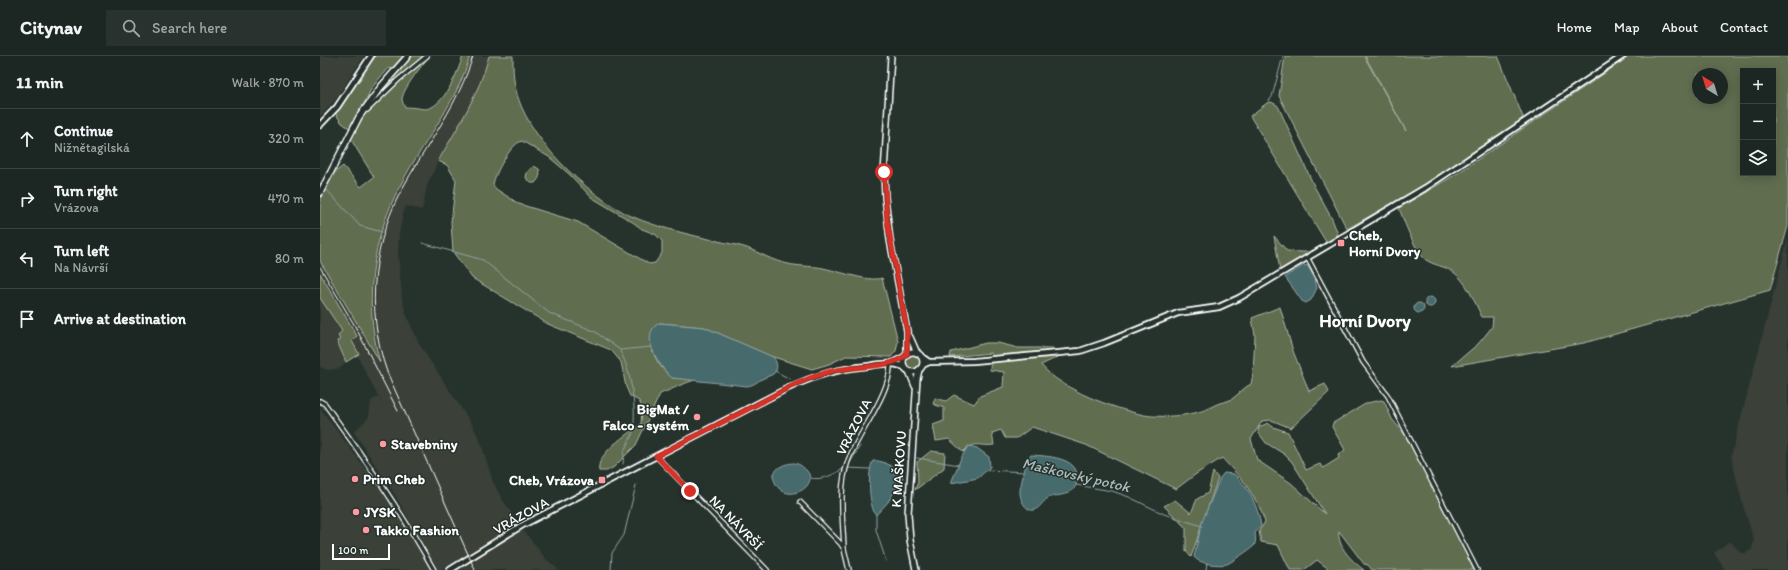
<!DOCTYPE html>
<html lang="en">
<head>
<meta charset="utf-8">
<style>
  body { margin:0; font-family:Itim,sans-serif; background:#29322f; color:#f1f3f6 }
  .controls { position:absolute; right:12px; top:12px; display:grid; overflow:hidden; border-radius:0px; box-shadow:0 2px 10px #0003 }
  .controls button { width:36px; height:36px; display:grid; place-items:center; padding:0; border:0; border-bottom:1px solid #3a4340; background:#1c2622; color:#f1f3f6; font:20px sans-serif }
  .compass { position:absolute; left:1372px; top:12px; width:36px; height:36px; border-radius:50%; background:#1c2622; box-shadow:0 2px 10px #0003; rotate:322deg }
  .scale { position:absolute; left:12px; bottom:10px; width:58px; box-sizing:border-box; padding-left:4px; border:2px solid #fff; border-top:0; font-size:11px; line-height:14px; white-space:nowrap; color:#fff; -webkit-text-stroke:3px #26332d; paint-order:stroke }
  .stop { position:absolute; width:12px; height:12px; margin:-9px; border:3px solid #d93025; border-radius:50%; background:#fff }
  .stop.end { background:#d93025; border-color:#fff; box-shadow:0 1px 4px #0008 }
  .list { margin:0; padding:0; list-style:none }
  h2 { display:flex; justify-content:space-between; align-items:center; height:52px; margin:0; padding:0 16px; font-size:17px }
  h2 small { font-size:13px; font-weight:400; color:#a0a5a5 }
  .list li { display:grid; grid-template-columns:26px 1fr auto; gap:12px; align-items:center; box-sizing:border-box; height:60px; padding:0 16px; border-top:1px solid #3a4340 }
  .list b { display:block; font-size:15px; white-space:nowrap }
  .list p { margin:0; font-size:13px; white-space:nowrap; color:#a0a5a5 }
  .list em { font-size:13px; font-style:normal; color:#a0a5a5 }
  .icon { flex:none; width:22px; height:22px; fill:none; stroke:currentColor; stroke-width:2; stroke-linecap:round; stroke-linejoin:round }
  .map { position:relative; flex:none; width:1468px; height:514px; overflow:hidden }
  header { display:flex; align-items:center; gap:24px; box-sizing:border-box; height:56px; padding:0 20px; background:#1c2622; border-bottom:1px solid #3a4340 }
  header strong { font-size:19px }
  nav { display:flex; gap:22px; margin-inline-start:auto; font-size:14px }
  .search { width:280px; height:36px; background:#29322f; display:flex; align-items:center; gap:10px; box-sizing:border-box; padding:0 14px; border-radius:0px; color:#a0a5a5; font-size:15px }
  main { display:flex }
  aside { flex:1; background:#1c2622 }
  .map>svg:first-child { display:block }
  .built { fill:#3a4138 }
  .green { fill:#606d4f; stroke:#b0b6a7; fill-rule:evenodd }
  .water { fill:#476a6c; stroke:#91a6a7 }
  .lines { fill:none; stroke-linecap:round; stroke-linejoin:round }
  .stream { stroke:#91a6a7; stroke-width:1 }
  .minor-casing { stroke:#fff; stroke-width:6 }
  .tertiary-casing { stroke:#fff; stroke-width:8 }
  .secondary-casing { stroke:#fff; stroke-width:8 }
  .minor { stroke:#26332d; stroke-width:3.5 }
  .tertiary { stroke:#26332d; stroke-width:4.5 }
  .secondary { stroke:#26332d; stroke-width:5 }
  .rail { stroke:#fff; stroke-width:1 }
  .route { stroke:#d93025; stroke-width:5 }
  .poi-dot { fill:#ff9aa2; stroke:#26332d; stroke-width:1.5 }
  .labels { text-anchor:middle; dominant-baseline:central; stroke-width:3; stroke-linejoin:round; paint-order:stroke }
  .poi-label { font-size:14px; font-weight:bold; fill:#fff; stroke:#26332d; text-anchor:start }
  .street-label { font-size:14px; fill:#fff; stroke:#26332d }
  .water-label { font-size:15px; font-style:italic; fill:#acbcbd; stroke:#26332d }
  .district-label { font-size:18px; font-weight:bold; fill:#fff; stroke:#26332d }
</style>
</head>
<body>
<header>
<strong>Citynav</strong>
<div class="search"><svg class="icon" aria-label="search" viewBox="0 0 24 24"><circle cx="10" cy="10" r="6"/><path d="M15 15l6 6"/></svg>Search here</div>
<nav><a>Home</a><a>Map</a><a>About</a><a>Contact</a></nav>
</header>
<main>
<aside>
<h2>11 min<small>Walk · 870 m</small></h2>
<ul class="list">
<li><svg class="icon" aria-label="ahead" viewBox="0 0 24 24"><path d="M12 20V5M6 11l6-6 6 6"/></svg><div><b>Continue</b><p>Nižnětagilská</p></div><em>320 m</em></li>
<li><svg class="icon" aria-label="right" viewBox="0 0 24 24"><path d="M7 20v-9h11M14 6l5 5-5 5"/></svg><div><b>Turn right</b><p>Vrázova</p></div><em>470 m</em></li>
<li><svg class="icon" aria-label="left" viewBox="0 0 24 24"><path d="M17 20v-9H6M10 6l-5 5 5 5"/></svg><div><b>Turn left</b><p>Na Návrší</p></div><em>80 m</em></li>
<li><svg class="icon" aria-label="arrive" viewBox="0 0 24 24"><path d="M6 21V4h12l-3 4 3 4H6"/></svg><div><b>Arrive at destination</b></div></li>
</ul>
</aside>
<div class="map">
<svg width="1468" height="514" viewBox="0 0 1468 514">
  <rect width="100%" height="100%" fill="#26332d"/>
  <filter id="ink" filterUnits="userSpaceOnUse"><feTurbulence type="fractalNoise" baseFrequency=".025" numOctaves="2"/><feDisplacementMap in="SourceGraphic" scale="8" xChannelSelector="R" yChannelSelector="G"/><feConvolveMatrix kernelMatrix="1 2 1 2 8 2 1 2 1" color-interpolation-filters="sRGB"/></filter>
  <g filter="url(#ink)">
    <g class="built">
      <path d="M0,0h43v2l-28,42 -15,17z"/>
      <path d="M150,0h19l-4,14 -18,41 -29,50 -11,25 -5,24 -16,-4 -3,8 -4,19 -1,19 4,46 4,16 13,30 54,82 8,17 12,39 9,17 24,35 20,25 13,11h-101l8,-5 -2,-8 -23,13h-3l-43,-75 -41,-63 15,-15 2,-16 7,-4 6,11 -26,-51 1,-3 -7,-14 5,-4 -37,-63v-12l60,99 -7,-29 -3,-31 2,-28 8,-38 18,-45 51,-82 14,-31z"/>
      <path d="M1468,182v332h-63l-11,-17 16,-12 11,12h5l6,-4 2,-9 -12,-38 -11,-46z"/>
      <path d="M0,242l22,33 -2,2v7l-3,2 9,20 -4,4 -1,2 -12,2 -9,-3z"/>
      <path d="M0,352l80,107 32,55h-112z"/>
    </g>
    <g class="green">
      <path d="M53,0h30l-11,12 -5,1 -16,20 -6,13 -16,26 -7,-5 -7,-10z"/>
      <path d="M91,0h18c-8,11 -24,30 -27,42 0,3 1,6 3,9 6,0 13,1 19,2 20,0 34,-38 39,-53h7c-12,42 -38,75 -60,112 -36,59 -49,127 -30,194l-60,-101v-62l13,-25 10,-8 18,21 13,-10 -24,-39 20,-33z"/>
      <path d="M169,0h24c0,10 0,21 2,30 9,50 72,109 116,130 29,13 73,22 105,29 17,3 31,14 48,18 10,3 22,3 33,4 17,2 51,16 65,11l16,63 -2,10 -5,6 -45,-1 -17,8 -17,5 -42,-13 -66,-29 -44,-4 -4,2c-2,4 -5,8 -5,12 -3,13 11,35 22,41l26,1c-14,3 -26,10 -39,15l-24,51 -22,22 -7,4h-8c-4,-17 30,-38 42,-47l1,-17 -3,-6 -9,-5 -4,-9 -5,-25 -10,-12 -63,-26 -76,-46 -19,-26 -2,-30 5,-42 -9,-15 -9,-4c20,-34 41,-67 51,-105zM202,85l27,16 20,17 22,23 43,26 8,6 13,5 7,7v12l-7,10 -6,1 -71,-42 -59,-18 -23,-15 -3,-4c1,-10 18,-42 29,-44z"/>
      <path d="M965,0h79l42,75 -41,-75h133l25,61 -5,6 -85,57 -86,49 -68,-133z"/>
      <path d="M1310,0h158v170l-18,64 -186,53 -132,23 27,-23 13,-16 1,-10h-11c-8,-16 -15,-36 -30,-46 -8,-5 -19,-6 -26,-11 -11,-8 -22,-39 -27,-52l56,-33zM1423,15h30v102h-30zM1378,18h24v24h-24z"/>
      <path d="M951,46l6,3 2,3 35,78 18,33 6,15 -2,2 1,2 -57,32 -6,-34 13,15c20,1 21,4 39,-9l-76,-126 17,-13z"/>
      <path d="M214,110l5,3c2,6 0,10 -4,14h-4l-5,-5 1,-6z"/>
      <path d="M0,217l37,63 -5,5 7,13 -13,8 -9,-21 3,-1 -2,-5 4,-4 -22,-33z"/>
      <path d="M960,251l13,44 16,40 16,-7 4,8 -38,36 -20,-8 -9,1 -11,18 6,21 34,23 34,31 -33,-52 -8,-8 -18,-11 -8,-11 1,-5 9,-4 5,4 15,5 18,38 14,-6 3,4 16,-10 -1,-3 7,-5 -13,-23 1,-4 34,-20 14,-3 3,1 8,18 13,16 24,44 45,91h-102l-4,-5 -4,-1 -25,-33c-2,16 13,30 25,39h-34l-13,-10 -13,10h-14l-12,-25 -17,-3 -2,-11 6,-9 -6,-16 -14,-23 -23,-25 -26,16 -20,15 -90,-44 -54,-18 -15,11h-12l-4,-8 -9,3 2,12c-16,2 -19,-5 -31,7l-14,-13 -13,2 -3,-16 11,-4v-13l-11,-4 2,-6 11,3 8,-6 20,9 6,-8 23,-9 1,-15 -14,-2 1,-17 -41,4 1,-5 35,-9h12l20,5h35l5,9 -17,8c21,25 71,43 103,50 16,3 48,1 63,-6 3,-1 5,-3 8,-4 5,-3 12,-3 17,-6 7,-5 11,-11 19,-15l2,-10 2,-39 -3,-17z"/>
      <circle cx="593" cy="306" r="7"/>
      <path d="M611,395l14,2 -1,15 -29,22 3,-8 -1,-20z"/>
      <path d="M893,416l5,6 -27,79 -5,-6v-23l-22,-22 11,-6 16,13 6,-14 11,-6z"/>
    </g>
    <g class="water">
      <path d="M984,209l4,1 7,13 2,9 -6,12 -5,3 -4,-2 -17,-24z"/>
      <circle cx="1110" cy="246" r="5"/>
      <circle cx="1099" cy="252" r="5"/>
      <path d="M340,267l44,4 69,30c4,4 6,13 0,17 -2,2 -6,2 -9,4 -7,3 -9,7 -17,8l-75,-8c-12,-10 -35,-45 -12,-55z"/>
      <path d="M648,390l9,2 12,9 1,10 -12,11 -27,5 10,-25z"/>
      <path d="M711,399c15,1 48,2 46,23 0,5 -1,10 -6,13 -6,5 -16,4 -23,7 -5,3 -9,11 -14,12 -9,2 -15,-13 -14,-20 2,-9 5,-28 11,-35z"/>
      <path d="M553,405c9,-2 26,8 30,16l-15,25 -12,13c-7,-7 -9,-45 -3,-54z"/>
      <path d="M473,407c5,0 9,3 13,7 17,16 -26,40 -33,6 3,-9 11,-12 20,-13z"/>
      <path d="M904,417l10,1c15,14 24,32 27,52l-6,7c1,5 1,9 -1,13 -2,2 -24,17 -27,18 -8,2 -28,0 -33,-7l8,-35 18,-44z"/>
    </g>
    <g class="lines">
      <g class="stream">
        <path d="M948,46l4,-5 11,-41"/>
        <path d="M0,127l1,1"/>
        <path d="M5,132l35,38 22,6"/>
        <path d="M102,187l61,17 66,53 45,18 26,19 31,-3"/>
        <path d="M591,275l2,7"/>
        <path d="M596,289c3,5 8,5 10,11"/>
        <path d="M300,295c11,19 18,62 12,84 -2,5 -5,9 -7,14 -2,4 -1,10 -2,15"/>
        <path d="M455,315l15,8"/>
        <path d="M597,402l42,7"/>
        <path d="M530,407l10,-17"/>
        <path d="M527,412l23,1"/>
        <path d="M668,414l37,2"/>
        <path d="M490,422c13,3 24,-4 35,-10"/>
        <path d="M756,429l36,6 17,6 35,17 38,12"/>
        <path d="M556,459v15l10,31"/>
        <path d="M291,514l1,-17 12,-18 12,-50"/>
        <path d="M886,514l1,-7"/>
      </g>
      <g class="minor-casing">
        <g id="minor">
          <path d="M47,54l31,-30 29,-24"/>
          <path d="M988,203l55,103 25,34 89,174"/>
          <path d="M0,345l5,3c39,54 76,107 109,166"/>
          <path d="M336,400l111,114"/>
          <path d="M480,446l41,42 3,5 5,21"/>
          <path d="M524,493c-1,-29 -6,-60 4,-88 10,-28 44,-69 42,-98"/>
        </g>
      </g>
      <g class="tertiary-casing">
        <g id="tertiary">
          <path d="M0,69l17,-18 34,-51"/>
          <path d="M602,301l7,5"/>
          <path d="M572,307l12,-6"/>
          <path d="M603,309l6,-3 45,-1 106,-10 24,-8 74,-30 41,-6 20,-9 186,-110 198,-132"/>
          <path d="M130,514l71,-44 267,-138c29,-13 49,-19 80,-22 13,-2 24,-4 36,1"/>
        </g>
      </g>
      <g class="secondary-casing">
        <g id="secondary">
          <path d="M571,0l-7,117 1,24 5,43 17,91v23"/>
          <path d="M0,137l39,-76 21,-29 28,-32"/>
          <path d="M590,281l7,16"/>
          <circle cx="593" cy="306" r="10"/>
          <path d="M589,315l6,15"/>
          <path d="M596,514l-6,-30 -2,-26 9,-135 2,-9"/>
        </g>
      </g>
      <use href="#minor" class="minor"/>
      <use href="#tertiary" class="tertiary"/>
      <use href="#secondary" class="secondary"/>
      <g class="rail">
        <path d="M153,0c-14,47 -43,84 -67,126 -34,58 -41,127 -19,190l88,198"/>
        <path d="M0,211l35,59 43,85"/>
      </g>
    </g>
  </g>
  <g class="lines" filter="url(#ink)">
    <path class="route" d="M370,435l-34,-35c34,-17 67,-34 100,-51 24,-13 47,-26 72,-33 23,-7 64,-2 79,-18v-23l-20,-111 -3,-48"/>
  </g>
  <g class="poi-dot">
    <rect x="1017" y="183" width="8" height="8" rx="2"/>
    <circle cx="377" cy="361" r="4"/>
    <circle cx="63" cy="388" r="4"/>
    <circle cx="35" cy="423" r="4"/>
    <rect x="278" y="420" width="8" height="8" rx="2"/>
    <circle cx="36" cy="456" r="4"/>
    <circle cx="46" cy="474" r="4"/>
  </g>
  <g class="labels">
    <g class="poi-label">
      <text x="1029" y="179">Cheb,<tspan x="1029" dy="16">Horní Dvory</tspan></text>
      <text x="369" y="353" text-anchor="end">BigMat /<tspan x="369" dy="16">Falco - systém</tspan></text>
      <text x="71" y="388">Stavebniny</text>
      <text x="43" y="423">Prim Cheb</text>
      <text x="274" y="424" text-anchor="end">Cheb, Vrázova</text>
      <text x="44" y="456">JYSK</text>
      <text x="54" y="474">Takko Fashion</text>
    </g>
    <g class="street-label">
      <text transform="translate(534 371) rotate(-63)">VRÁZOVA</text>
      <text transform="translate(579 413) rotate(-86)">K MAŠKOVU</text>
      <text transform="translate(201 460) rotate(-29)">VRÁZOVA</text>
      <text transform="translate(416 467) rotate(46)">NA NÁVRŠÍ</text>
    </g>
    <g class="water-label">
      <text transform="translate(756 419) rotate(13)">Maškovský potok</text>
    </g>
    <g class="district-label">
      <text x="1045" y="265">Horní Dvory</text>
    </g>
  </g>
</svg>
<div class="controls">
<button>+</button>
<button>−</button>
<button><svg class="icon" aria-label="layers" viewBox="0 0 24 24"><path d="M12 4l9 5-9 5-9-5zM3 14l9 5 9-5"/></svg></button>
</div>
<svg class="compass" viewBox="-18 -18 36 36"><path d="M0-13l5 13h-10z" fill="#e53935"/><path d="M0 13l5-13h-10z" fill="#a0a5a5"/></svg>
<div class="scale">100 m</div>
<div class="stop" style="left:564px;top:116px"></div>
<div class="stop end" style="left:370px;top:435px"></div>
</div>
</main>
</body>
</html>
